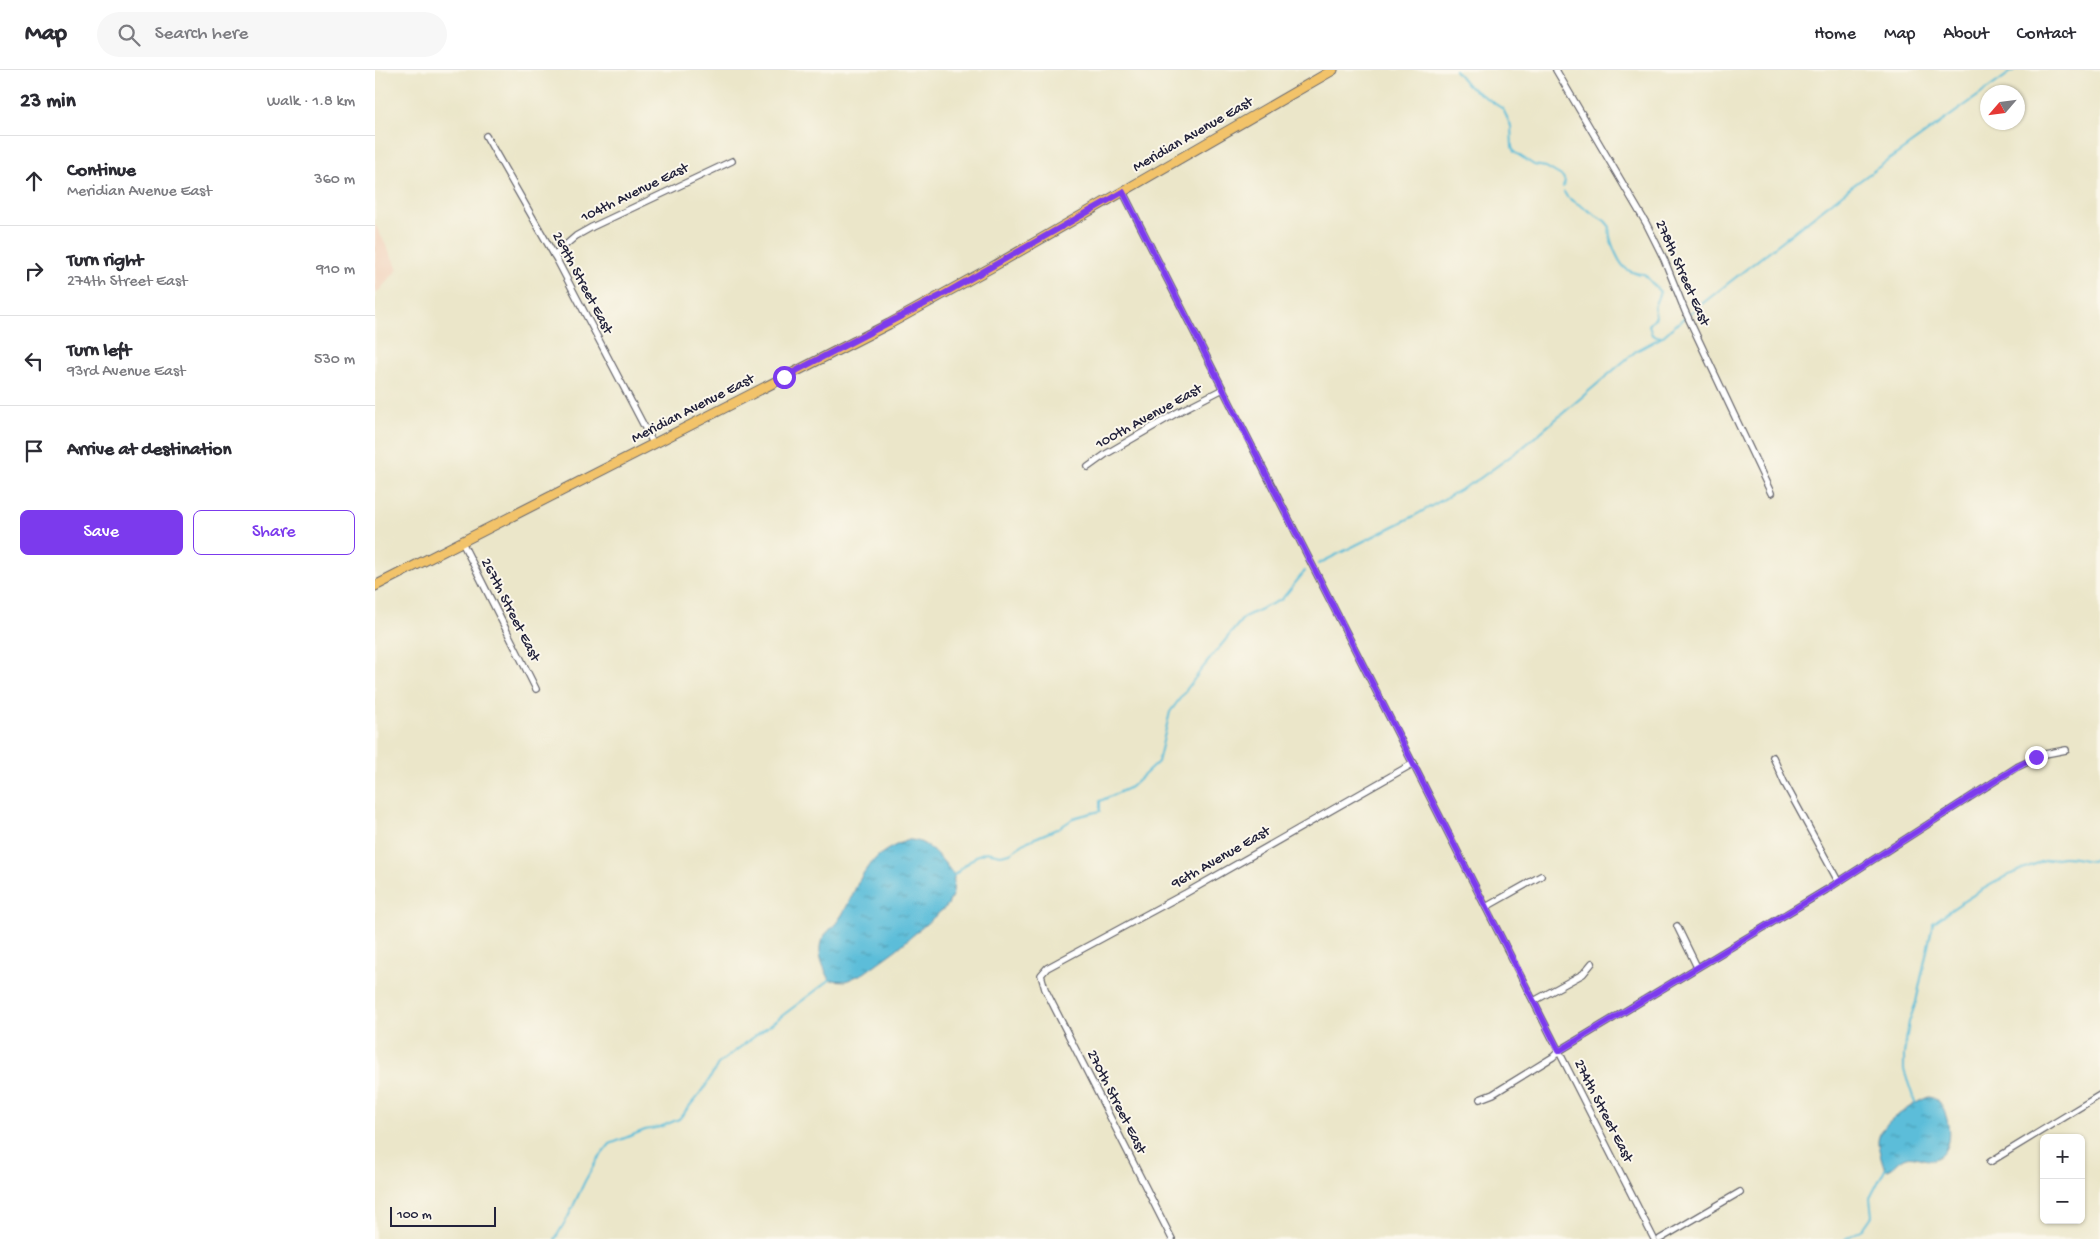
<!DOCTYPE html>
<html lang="en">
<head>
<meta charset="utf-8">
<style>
  body { margin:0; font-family:"Gochi Hand",sans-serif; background:#f7f7f7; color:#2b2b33 }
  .controls { position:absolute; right:15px; bottom:15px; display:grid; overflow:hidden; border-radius:8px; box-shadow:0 1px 4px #0004 }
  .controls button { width:45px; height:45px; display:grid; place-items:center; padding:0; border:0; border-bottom:1px solid #e1e1e2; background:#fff; color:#2b2b33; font:25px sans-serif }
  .compass { position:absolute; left:1605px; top:15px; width:45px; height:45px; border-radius:50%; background:#fff; box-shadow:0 1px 4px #0004; rotate:242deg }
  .scale { position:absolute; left:15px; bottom:12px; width:106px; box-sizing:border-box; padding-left:5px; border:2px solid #22223b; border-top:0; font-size:14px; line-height:18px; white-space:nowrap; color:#22223b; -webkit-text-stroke:4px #fbf7ec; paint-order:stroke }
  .stop { position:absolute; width:15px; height:15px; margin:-11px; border:4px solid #7c3aed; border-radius:50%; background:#fff }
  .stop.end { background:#7c3aed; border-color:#fff; box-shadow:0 1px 5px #0008 }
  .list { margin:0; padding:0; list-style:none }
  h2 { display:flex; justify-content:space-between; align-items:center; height:65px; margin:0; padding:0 20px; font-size:21px }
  h2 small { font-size:16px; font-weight:400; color:#7c7c81 }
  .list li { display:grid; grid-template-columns:32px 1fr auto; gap:15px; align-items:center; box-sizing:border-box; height:90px; padding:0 20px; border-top:1px solid #e1e1e2 }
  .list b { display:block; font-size:19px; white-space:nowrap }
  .list p { margin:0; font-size:16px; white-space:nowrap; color:#7c7c81 }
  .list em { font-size:16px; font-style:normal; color:#7c7c81 }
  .actions { display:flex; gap:10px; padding:15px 20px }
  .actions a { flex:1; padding:11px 0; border:1px solid #7c3aed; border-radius:8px; text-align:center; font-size:18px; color:#7c3aed }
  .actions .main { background:#7c3aed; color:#fff }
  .icon { flex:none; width:28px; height:28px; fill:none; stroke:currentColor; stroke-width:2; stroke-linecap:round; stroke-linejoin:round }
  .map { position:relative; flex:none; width:1725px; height:1169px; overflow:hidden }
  header { display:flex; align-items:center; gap:30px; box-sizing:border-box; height:70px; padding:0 25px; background:#fff; border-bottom:1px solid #e1e1e2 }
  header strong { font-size:24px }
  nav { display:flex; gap:28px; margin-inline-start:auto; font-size:18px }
  .search { width:350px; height:45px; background:#f7f7f7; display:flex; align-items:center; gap:12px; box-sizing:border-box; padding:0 18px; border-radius:28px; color:#7c7c81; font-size:19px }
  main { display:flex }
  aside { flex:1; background:#fff }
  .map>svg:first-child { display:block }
  .built { fill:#f2d4be }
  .water { fill:url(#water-ripples); stroke:#3e708a }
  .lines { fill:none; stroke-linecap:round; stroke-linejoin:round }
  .stream { stroke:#5bbdd9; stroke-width:2 }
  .minor-casing { stroke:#68676d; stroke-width:8 }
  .primary-casing { stroke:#68676d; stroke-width:11 }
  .minor { stroke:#fff; stroke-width:5.5 }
  .primary { stroke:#f2c36a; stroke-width:9 }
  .route { stroke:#7c3aed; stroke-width:6 }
  .labels { text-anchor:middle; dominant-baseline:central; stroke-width:4; stroke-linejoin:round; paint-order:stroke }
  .street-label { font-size:15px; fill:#22223b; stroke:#fbf7ec }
</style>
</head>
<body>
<header>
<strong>Map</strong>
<div class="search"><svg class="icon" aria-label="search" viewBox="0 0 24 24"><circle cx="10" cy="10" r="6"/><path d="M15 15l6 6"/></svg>Search here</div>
<nav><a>Home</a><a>Map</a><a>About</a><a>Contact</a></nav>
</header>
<main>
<aside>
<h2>23 min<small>Walk · 1.8 km</small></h2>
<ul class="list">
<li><svg class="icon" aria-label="ahead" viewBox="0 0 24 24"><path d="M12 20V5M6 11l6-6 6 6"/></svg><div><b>Continue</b><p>Meridian Avenue East</p></div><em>360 m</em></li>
<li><svg class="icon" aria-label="right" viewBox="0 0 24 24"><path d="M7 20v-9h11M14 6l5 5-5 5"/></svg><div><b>Turn right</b><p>274th Street East</p></div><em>910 m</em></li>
<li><svg class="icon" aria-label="left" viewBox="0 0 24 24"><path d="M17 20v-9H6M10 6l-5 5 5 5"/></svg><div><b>Turn left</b><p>93rd Avenue East</p></div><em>530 m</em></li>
<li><svg class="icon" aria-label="arrive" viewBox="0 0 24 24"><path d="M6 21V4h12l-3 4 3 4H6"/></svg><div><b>Arrive at destination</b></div></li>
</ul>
<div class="actions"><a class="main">Save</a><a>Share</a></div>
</aside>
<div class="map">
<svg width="1725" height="1169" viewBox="0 0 1725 1169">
  <defs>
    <pattern id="water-ripples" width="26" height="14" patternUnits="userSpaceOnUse" patternTransform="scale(1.25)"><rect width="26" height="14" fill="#5bbdd9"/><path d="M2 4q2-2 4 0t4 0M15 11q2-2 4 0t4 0" fill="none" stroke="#4b99b1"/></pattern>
  </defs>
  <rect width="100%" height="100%" fill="#fbf7ec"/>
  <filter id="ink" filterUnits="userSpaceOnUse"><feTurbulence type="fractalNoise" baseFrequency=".02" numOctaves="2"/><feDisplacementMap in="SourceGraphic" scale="10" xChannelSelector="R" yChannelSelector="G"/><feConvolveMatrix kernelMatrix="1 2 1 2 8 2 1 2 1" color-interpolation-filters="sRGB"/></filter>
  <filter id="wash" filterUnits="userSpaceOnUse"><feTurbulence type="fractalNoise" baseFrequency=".0096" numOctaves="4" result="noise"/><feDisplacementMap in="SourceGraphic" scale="20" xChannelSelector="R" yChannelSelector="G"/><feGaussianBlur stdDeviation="1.12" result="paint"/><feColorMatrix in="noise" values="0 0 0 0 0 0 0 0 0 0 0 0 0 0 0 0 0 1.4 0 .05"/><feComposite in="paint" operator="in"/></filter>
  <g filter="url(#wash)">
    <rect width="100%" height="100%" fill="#ebe6c9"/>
    <path class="built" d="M0,154l23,45 -23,26z"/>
    <g class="water">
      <path d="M533,770c20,-1 34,20 46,35l-1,18 -5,12 -51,44 -33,24 -18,8 -16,-1c-5,-10 -11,-21 -10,-33 1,-12 10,-16 17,-25 15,-19 20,-47 38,-63 9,-9 21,-14 33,-19z"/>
      <path d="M1554,1027c10,1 14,10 17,19 5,15 5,42 -17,44 -7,0 -15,-5 -22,-3 -9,3 -11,10 -19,13 -5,-3 -5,-7 -7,-13 -2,-8 -5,-15 -1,-23 5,-12 36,-33 49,-37z"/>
    </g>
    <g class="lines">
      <g class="stream">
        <path d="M1080,0l13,16 35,23 8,17 1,21 2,5 20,13 12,2 12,7 5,3 2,5 -2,5"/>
        <path d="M1189,122l3,5 38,24 5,6c-3,10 8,34 15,41 5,4 13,6 19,6l16,18 -6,15 2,10 -7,8 3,10 9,2"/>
        <path d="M1314,244l162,-127 163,-117"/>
        <path d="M943,494l96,-48 65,-37 43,-31 114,-97 26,-14 23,-20"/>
        <path d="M578,806l23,-20 10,-4 15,3 9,-2 18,-12 31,-13 17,-11 24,-6v-10l31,-14 27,-25 12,-50 31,-42 43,-53 38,-18 23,-28"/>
        <path d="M1540,1033l-11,-33v-16l5,-32 7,-20 17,-79c34,-26 86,-59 129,-66 9,-1 21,3 30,4l8,-7"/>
        <path d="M180,1169l13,-22 17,-36 12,-21 13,-16 35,-14 15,-3 19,-8 26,-32 13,-23 113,-85"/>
        <path d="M1470,1169l18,-10 9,-13 -2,-18 16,-31"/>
      </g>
    </g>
  </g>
  <g filter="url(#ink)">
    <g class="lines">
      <g class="minor-casing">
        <g id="minor">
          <path d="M1181,0l90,153 18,36 21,52 86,182"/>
          <path d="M111,66l71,124 97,185"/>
          <path d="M748,122l531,1047"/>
          <path d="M179,185l22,-19 16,-9 140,-66"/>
          <path d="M713,397l18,-13 74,-43 43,-22"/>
          <path d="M87,472l74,147"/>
          <path d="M1398,687l11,25 54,99"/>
          <path d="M1111,837l55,-31"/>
          <path d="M1302,856l20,41"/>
          <path d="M1159,931l49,-27 9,-11"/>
          <path d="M1105,1029l13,-5 60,-37 6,-6 267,-161 191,-123 28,-13 21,-4"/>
          <path d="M1615,1092l110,-67"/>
          <path d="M797,1169l-127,-250 -4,-14 6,-7 139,-75 228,-130"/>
          <path d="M1285,1169l80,-47"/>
        </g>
      </g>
      <g class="primary-casing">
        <path id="primary" d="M0,516l514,-262 105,-58 339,-196"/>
      </g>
      <use href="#minor" class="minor"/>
      <use href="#primary" class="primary"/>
    </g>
  </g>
  <g class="lines" filter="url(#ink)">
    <path class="route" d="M409,307l156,-81 183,-104 436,859 267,-161 191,-123 19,-10"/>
  </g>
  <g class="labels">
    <g class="street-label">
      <text transform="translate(818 65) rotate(-30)">Meridian Avenue East</text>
      <text transform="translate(260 123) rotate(-26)">104th Avenue East</text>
      <text transform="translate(1307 203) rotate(66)">278th Street East</text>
      <text transform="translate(207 213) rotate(62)">269th Street East</text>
      <text transform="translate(318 339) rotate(-27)">Meridian Avenue East</text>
      <text transform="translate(774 347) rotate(-29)">100th Avenue East</text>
      <text transform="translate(135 540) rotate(63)">267th Street East</text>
      <text transform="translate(846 788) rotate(-30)">96th Avenue East</text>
      <text transform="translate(741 1032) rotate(63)">270th Street East</text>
      <text transform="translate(1228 1041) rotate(63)">274th Street East</text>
    </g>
  </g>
</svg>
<div class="controls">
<button>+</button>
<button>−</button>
</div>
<svg class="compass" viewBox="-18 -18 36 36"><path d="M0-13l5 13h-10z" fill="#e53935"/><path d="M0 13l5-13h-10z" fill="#7c7c81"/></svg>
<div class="scale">100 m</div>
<div class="stop" style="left:409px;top:307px"></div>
<div class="stop end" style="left:1661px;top:687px"></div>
</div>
</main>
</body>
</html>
